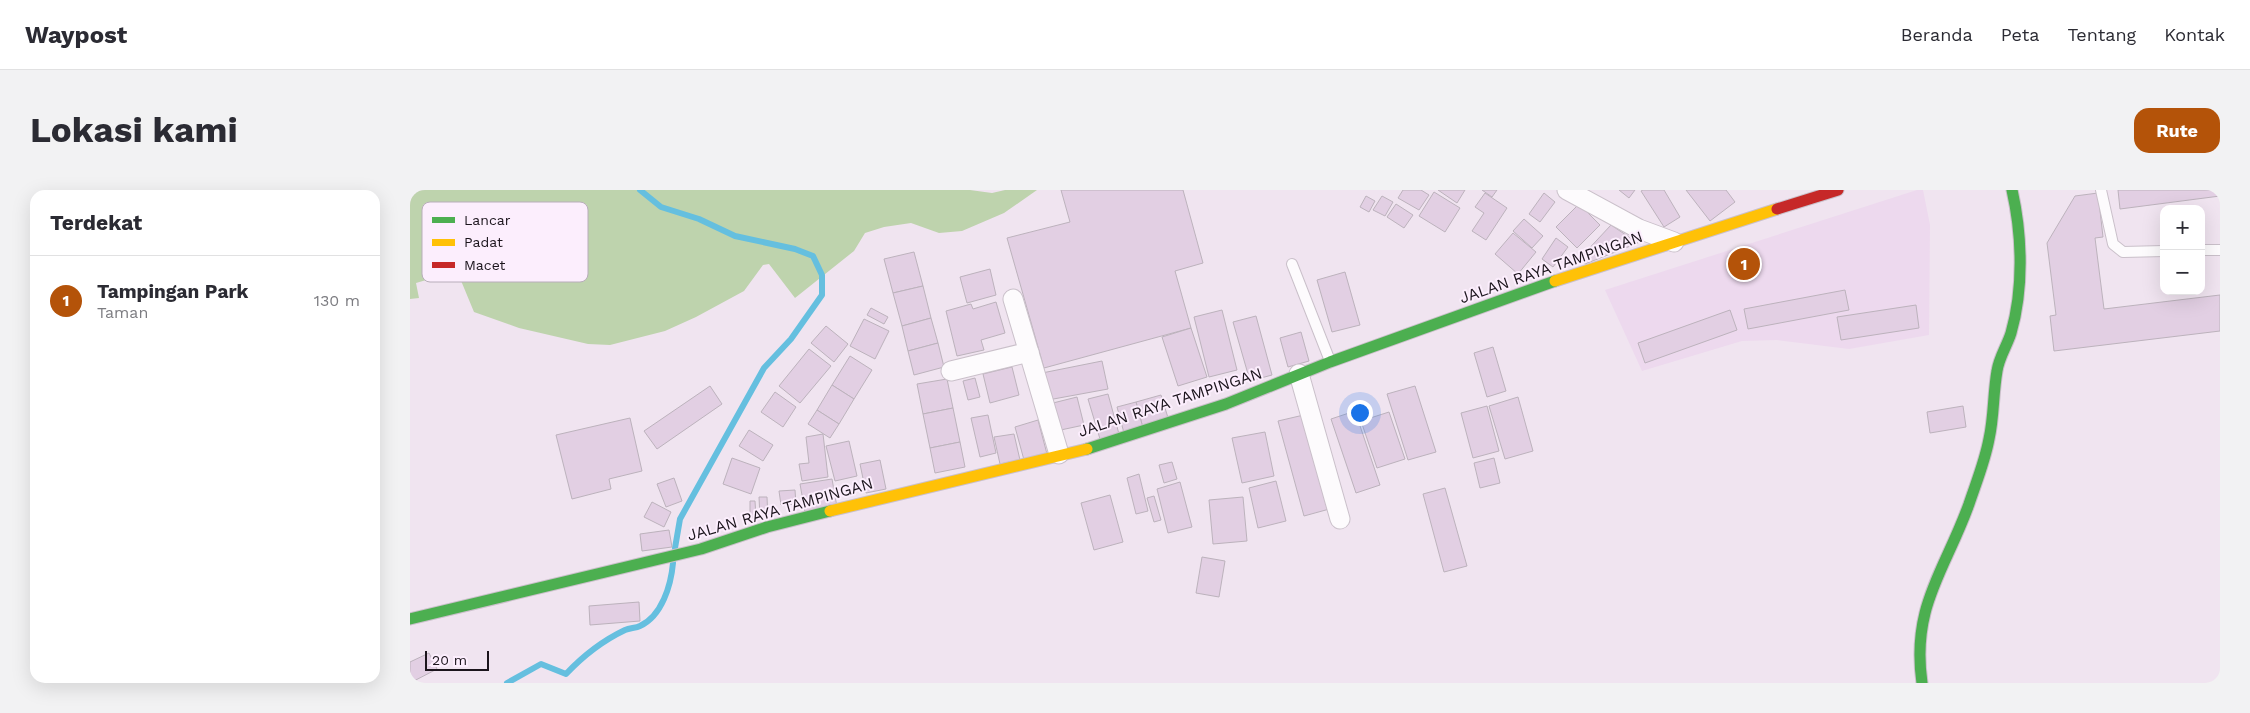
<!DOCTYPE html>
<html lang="id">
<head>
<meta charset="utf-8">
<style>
  body { margin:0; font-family:"Work Sans",sans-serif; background:#f2f2f3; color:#2b2b33 }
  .controls { position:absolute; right:15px; top:15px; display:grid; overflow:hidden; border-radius:10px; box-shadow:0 5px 20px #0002 }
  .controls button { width:45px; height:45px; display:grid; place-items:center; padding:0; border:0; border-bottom:1px solid #e1e1e2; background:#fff; color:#2b2b33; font:25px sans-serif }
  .scale { position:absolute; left:15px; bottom:12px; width:64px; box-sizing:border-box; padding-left:5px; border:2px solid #1b141c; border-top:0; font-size:14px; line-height:18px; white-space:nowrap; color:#1b141c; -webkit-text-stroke:4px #fceefd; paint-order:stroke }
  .you { position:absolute; left:949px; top:222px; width:18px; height:18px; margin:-12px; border:4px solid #fff; border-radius:50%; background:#1a73e8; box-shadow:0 0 0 8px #1a73e833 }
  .badge { display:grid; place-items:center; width:32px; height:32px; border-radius:50%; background:#b45309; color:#fff; font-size:16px; font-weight:700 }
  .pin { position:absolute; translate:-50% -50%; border:2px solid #fff; box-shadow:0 1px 5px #0006 }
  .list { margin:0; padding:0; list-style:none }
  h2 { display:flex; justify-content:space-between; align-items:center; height:65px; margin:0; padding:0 20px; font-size:21px }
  h2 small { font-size:16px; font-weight:400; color:#7c7c81 }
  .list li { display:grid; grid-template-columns:32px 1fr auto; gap:15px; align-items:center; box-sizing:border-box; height:90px; padding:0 20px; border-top:1px solid #e1e1e2 }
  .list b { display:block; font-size:19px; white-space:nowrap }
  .list p { margin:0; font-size:16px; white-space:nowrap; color:#7c7c81 }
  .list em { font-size:16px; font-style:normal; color:#7c7c81 }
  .map { position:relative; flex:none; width:1810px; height:493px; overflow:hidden; border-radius:15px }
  header { display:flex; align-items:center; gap:30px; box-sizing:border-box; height:70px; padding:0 25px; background:#fff; border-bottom:1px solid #e1e1e2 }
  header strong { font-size:24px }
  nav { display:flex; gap:28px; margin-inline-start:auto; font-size:18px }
  .intro { display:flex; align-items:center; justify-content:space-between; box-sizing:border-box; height:120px; padding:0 30px }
  h1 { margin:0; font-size:35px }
  .button { padding:12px 22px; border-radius:15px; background:#b45309; color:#fff; font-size:18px; font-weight:700 }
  main { display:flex; gap:30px; padding:0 30px }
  aside { flex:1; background:#fff; border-radius:15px; box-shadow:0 5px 20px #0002 }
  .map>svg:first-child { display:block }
  .built { fill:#edd9ee }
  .green { fill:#bed3ad }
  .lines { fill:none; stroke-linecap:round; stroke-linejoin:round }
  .stream { stroke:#65bfdf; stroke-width:6 }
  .building { fill:#e2cfe3; stroke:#bcb2bc }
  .lane-casing { stroke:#cac0ca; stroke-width:12 }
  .street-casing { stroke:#cac0ca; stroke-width:21 }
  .fast-casing { stroke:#cac0ca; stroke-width:13 }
  .slow-casing { stroke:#cac0ca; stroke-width:13 }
  .jam-casing { stroke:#cac0ca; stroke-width:13 }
  .lane { stroke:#fdfbfd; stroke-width:10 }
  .street { stroke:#fdfbfd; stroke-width:19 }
  .fast { stroke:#4caf50; stroke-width:11 }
  .slow { stroke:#ffc107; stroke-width:11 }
  .jam { stroke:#c62828; stroke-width:11 }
  .labels { text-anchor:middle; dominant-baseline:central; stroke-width:4; stroke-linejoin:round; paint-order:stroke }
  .street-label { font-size:16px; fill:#1b141c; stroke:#fceefd }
  .key { fill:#fceefd; stroke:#b8adba; stroke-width:1 }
  .key-label { font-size:14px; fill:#1b141c }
</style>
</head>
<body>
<header>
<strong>Waypost</strong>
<nav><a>Beranda</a><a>Peta</a><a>Tentang</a><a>Kontak</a></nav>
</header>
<div class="intro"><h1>Lokasi kami</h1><a class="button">Rute</a></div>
<main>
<aside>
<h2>Terdekat<small></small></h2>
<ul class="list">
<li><span class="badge">1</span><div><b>Tampingan Park</b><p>Taman</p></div><em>130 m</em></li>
</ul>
</aside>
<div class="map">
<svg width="1810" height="493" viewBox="0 0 1810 493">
  <rect width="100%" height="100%" fill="#f0e4f0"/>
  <path class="built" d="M1507,0h6l7,35 -1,110 -80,14 -72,-9 -35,1 -100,30 -37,-81z"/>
  <path class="green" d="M0,0h560l22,3 13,-3h32l-33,23 -42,18 -23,2 -28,-10 -27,4 -19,6 -11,18 -59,47 -26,-34 -6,1 -19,26 -48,26 -31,14 -55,14 -22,-1 -69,-16 -45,-16 -17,-41 -41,12 3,15 -9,1z"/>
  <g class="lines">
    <g class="stream">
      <path d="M230,0l21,17 38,12 36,17 60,13 18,7 9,19v20l-31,44 -27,29 -84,151 -5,29"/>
      <path d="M97,493l34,-19 25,10c16,-17 38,-34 59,-44 5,-2 11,-2 15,-4 22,-10 31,-41 33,-63"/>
    </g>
  </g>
  <g class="building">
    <path d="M651,0h122l20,73 -28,8 16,57 -147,40 -37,-130 63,-16z"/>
    <path d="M993,0h18l8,5 -10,15 -21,-12z"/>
    <path d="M1028,0h27l-8,13z"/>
    <path d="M1072,0h15l-5,7z"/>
    <path d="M1209,0h16l-6,8z"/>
    <path d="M1233,0h21l16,27 -16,10 -23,-36z"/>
    <path d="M1276,0h40l9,12 -25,19z"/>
    <path d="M1708,0h102v6l-100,13z"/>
    <path d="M1024,2l26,16 -15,24 -26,-16z"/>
    <path d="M1075,3l22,15 -21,32 -14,-9 12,-18 -9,-6z"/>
    <path d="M1134,3l11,9 -15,20 -11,-8z"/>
    <path d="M1688,3l5,44 -8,1 9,71 116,-14v36l-166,20 -4,-35 6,-1 -9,-72 28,-47z"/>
    <path d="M956,6l9,5 -6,11 -9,-5z"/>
    <path d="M972,6l11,6 -8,14 -12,-6z"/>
    <path d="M986,14l17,11 -9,13 -17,-11z"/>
    <path d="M1169,14l21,21 -23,23 -21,-21z"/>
    <path d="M1114,29l19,17 -11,12 -19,-17z"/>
    <path d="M1201,35l27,18 -53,21 -2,-9z"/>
    <path d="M1103,43l23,19 -18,22 -23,-20z"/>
    <path d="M1146,48l12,9 -15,20 -11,-8z"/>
    <path d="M504,62l9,34 -30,7 -9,-34z"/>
    <path d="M580,79l6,26 -29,8 -7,-26z"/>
    <path d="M935,82l15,53 -28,7 -15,-52z"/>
    <path d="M513,96l8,32 -29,8 -9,-33z"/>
    <path d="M1435,100l4,20 -101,19 -4,-20z"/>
    <path d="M586,112l9,31 -24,7 3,10 -27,6 -11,-45 25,-7 2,5z"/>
    <path d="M1506,115l3,23 -78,12 -4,-23z"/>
    <path d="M461,118l17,9 -4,7 -17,-9z"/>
    <path d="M812,120l15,60 -28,7 -15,-60z"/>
    <path d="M1320,120l7,20 -92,33 -7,-20z"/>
    <path d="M846,126l16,59 -22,6 -17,-59z"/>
    <path d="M521,128l7,25 -30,8 -6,-25z"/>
    <path d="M454,129l25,12 -14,28 -25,-13z"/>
    <path d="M416,136l22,18 -14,18 -23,-19z"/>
    <path d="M781,138l16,49 -29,9 -16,-49z"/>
    <path d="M891,142l8,29 -21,6 -8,-29z"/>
    <path d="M528,153l6,24 -30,8 -6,-24z"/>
    <path d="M1083,157l13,44 -19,6 -13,-44z"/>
    <path d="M399,159l22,17 -31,37 -21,-17z"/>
    <path d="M440,166l22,14 -18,29 -22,-14z"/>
    <path d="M692,171l6,28 -60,11 -6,-27z"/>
    <path d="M602,177l7,28 -29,8 -7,-29z"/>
    <path d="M565,188l5,19 -12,3 -5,-19z"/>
    <path d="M537,189l6,29 -30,6 -6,-30z"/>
    <path d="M422,195l22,14 -15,25 -22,-14z"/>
    <path d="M300,196l12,18 -65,45 -13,-18z"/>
    <path d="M1005,196l21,66 -28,8 -21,-66z"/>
    <path d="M365,202l21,15 -13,20 -22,-15z"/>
    <path d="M698,204l11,40 -19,5 -12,-40z"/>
    <path d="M751,205l8,26 -26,7 -7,-26z"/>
    <path d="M667,207l7,28 -28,6 -7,-27z"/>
    <path d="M1108,207l15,54 -28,8 -16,-53z"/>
    <path d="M726,212l7,26 -19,5 -7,-26z"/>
    <path d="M1077,216l12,45 -26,7 -12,-45z"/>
    <path d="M1553,216l3,21 -36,6 -3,-21z"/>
    <path d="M543,218l7,34 -30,6 -7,-34z"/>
    <path d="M407,220l22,14 -9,14 -22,-14z"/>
    <path d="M945,221l25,74 -24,8 -25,-74z"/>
    <path d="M979,222l16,47 -28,9 -16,-47z"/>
    <path d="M898,224l25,94 -29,8 -26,-95z"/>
    <path d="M578,225l8,38 -16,4 -9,-39z"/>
    <path d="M220,228l12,53 -33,8 2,10 -39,10 -16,-64z"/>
    <path d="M628,230l9,34 -23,6 -9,-33z"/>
    <path d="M339,240l24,15 -10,16 -24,-15z"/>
    <path d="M855,242l9,44 -32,7 -10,-45z"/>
    <path d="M413,244l5,43 -26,4 -3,-17 10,-1 -3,-26z"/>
    <path d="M604,244l6,26 -20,4 -6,-27z"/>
    <path d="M439,251l8,35 -22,5 -9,-35z"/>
    <path d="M550,252l5,25 -30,6 -5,-25z"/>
    <path d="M322,268l28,10 -9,26 -28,-10z"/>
    <path d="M1084,268l6,25 -20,5 -6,-25z"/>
    <path d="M470,270l6,29 -20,4 -6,-29z"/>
    <path d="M762,272l5,17 -13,4 -5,-18z"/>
    <path d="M729,284l9,37 -12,3 -9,-36z"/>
    <path d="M264,288l8,23 -16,6 -9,-23z"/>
    <path d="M422,289l5,28 -32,5 -5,-28z"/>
    <path d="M866,291l10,40 -28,7 -9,-40z"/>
    <path d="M770,292l12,45 -24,6 -11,-44z"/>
    <path d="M1035,298l22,78 -23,6 -21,-78z"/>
    <path d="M385,300l1,14 -15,1 -2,-14z"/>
    <path d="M700,305l13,47 -29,8 -13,-47z"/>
    <path d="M744,306l7,24 -7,2 -7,-24z"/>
    <path d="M349,307h8l1,21h-8z"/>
    <path d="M833,307l4,44 -34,3 -4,-44z"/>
    <path d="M340,311h5l1,16h-6z"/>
    <path d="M242,312l19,10 -7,15 -20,-10z"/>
    <path d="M259,340l3,17 -30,4 -2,-17z"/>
    <path d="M792,367l23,4 -6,36 -23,-4z"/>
    <path d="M229,412l1,19 -50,4 -1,-19z"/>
    <path d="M19,463l8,16 -27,14v-21z"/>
  </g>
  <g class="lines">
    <g class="lane-casing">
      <g id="lane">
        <path d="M1691,0l12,54 10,8 41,-1"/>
        <path d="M1791,60h19"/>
        <path d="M882,74l38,97"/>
      </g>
    </g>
    <g class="street-casing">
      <g id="street">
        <path d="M1157,0l72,39 35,13"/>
        <path d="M603,109l46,155"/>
        <path d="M541,181l78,-19"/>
        <path d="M889,184l41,145"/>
      </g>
    </g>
    <g class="fast-casing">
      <g id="fast">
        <path d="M677,259l139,-45 104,-42 225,-81"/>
        <path d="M0,429l291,-70 66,-22 63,-16"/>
        <path d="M1512,493c-11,-77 23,-112 47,-179 7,-21 16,-43 20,-65 5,-22 4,-45 8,-68 2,-14 10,-25 14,-38 13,-45 11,-99 1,-143"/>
      </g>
    </g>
    <g class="slow-casing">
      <g id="slow">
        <path d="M1145,91l222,-72"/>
        <path d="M420,321l257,-62"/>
      </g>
    </g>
    <g class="jam-casing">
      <path id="jam" d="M1367,19l61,-19"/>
    </g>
    <use href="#lane" class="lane"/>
    <use href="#street" class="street"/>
    <use href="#fast" class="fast"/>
    <use href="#slow" class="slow"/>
    <use href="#jam" class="jam"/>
  </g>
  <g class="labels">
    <g class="street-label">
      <text transform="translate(1141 77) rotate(-19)">JALAN RAYA TAMPINGAN</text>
      <text transform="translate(760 212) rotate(-18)">JALAN RAYA TAMPINGAN</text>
      <text transform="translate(370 319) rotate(-16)">JALAN RAYA TAMPINGAN</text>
    </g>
  </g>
  <rect x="12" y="12" width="166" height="80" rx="8" class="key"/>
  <rect x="22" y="27" width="23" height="6" fill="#4caf50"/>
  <rect x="22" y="49" width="23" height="7" fill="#ffc107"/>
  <rect x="22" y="72" width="23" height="6" fill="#c62828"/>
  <g class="key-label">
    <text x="54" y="35">Lancar</text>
    <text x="54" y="57">Padat</text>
    <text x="54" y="80">Macet</text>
  </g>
</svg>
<div class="controls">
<button>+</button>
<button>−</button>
</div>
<div class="scale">20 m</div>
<div class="you"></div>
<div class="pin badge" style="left:1334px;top:74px">1</div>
</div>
</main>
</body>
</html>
